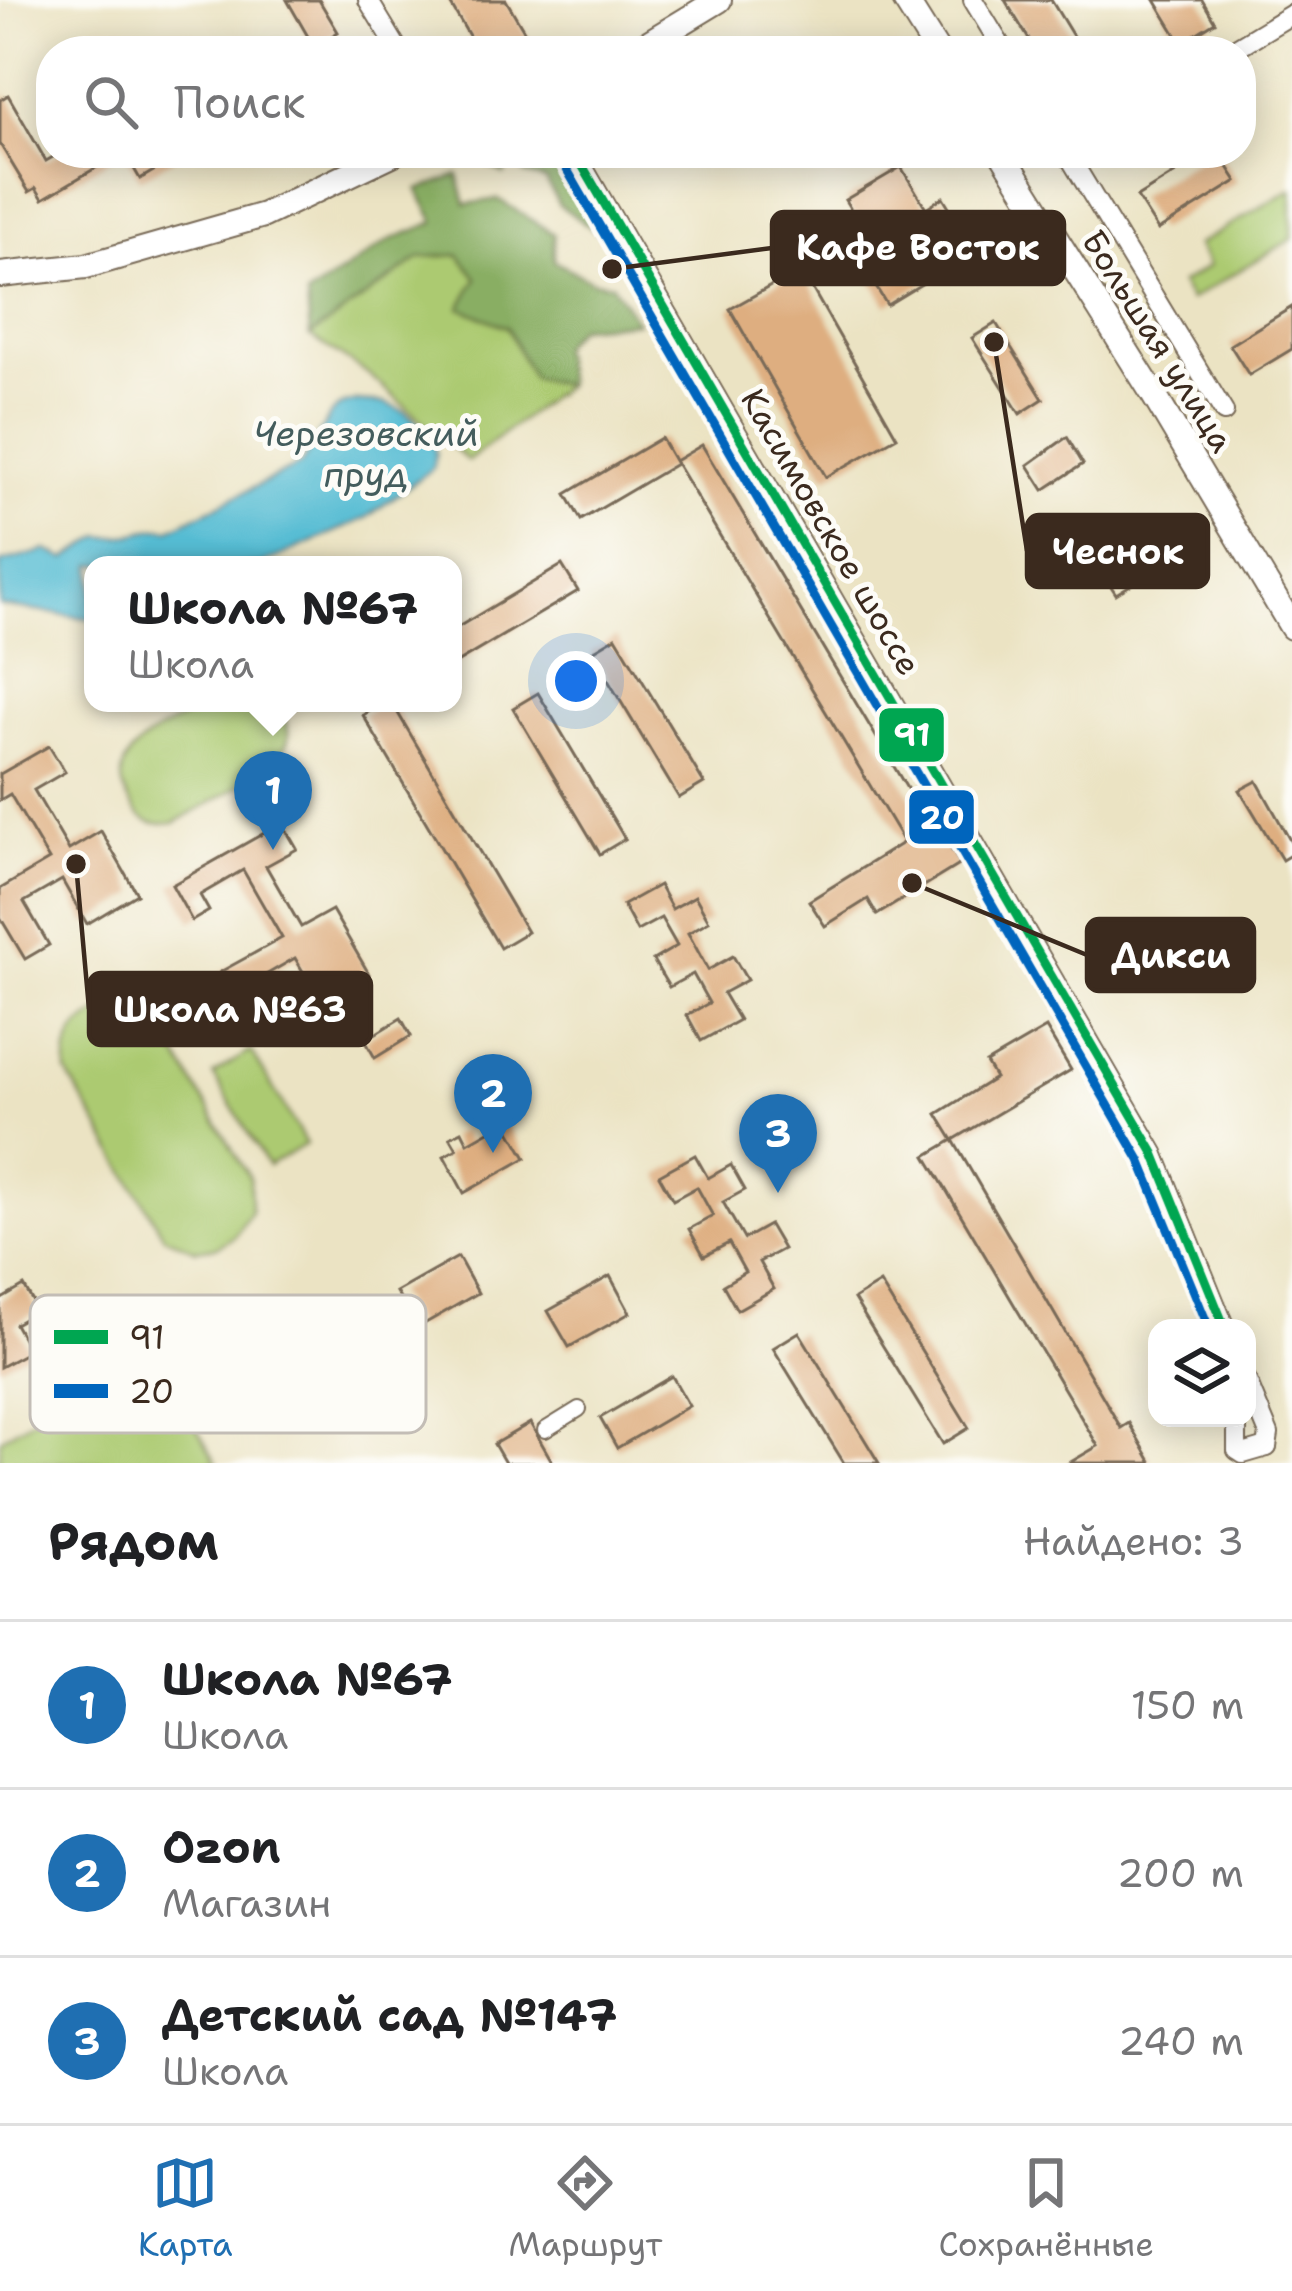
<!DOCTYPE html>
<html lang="ru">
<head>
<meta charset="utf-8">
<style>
  body { margin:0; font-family:"Shantell Sans",sans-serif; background:#f6f6f6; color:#202124 }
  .controls { position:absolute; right:36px; bottom:36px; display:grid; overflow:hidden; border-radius:24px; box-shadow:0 6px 30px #0003 }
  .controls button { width:108px; height:108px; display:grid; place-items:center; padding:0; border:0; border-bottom:3px solid #e0e0e0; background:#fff; color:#202124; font:60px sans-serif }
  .you { position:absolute; left:576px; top:681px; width:42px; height:42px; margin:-30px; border:9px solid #fff; border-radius:50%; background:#1a73e8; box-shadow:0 0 0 18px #1a73e833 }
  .badge { display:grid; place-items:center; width:78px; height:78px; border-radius:50%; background:#1f6fb2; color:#fff; font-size:39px; font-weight:700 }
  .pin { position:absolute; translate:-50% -99px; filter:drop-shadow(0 3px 6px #0008) }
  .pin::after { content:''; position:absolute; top:63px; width:42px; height:36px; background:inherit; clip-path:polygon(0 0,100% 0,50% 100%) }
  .popup { position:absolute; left:84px; top:556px; width:378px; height:156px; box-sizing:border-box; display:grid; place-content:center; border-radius:24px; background:#fff; filter:drop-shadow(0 3px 9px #0005); font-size:39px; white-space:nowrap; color:#757577 }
  .popup b { font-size:45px; color:#202124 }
  .popup::after { content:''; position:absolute; left:50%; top:100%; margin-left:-24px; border:24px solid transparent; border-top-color:#fff }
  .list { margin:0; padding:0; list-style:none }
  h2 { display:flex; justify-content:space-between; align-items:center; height:156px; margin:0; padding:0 48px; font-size:51px }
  h2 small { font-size:39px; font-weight:400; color:#757577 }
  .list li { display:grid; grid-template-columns:78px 1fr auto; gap:36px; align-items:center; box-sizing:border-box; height:168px; padding:0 48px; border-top:3px solid #e0e0e0 }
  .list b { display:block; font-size:45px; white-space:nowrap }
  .list p { margin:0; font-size:39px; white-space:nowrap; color:#757577 }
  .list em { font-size:39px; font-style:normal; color:#757577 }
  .icon { flex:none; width:66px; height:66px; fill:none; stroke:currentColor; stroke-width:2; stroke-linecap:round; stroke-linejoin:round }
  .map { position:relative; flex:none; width:1292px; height:1463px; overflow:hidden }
  .search { position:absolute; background:#fff; box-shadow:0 6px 30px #0003; left:36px; right:36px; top:36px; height:132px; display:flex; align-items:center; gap:30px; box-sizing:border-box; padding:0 42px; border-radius:48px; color:#757577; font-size:45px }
  .sheet { height:660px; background:#fff }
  nav { display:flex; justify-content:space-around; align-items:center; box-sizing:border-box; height:168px; border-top:3px solid #e0e0e0; background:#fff; font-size:33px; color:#757577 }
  nav a { display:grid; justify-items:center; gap:6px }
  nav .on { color:#1f6fb2 }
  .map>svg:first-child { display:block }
  .green { fill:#acca71; stroke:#747a48; stroke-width:3 }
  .forest { fill:#89ae63; stroke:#626c40; stroke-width:3 }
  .water { fill:#55bcd3; stroke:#487378; stroke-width:3 }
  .building { fill:#deae80 }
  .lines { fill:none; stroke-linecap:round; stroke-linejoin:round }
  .pedestrian-casing { stroke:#796b58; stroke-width:18 }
  .minor-casing { stroke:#796b58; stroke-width:22 }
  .tertiary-casing { stroke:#796b58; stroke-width:28 }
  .pedestrian { stroke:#fff; stroke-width:14 }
  .minor { stroke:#fff; stroke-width:18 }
  .tertiary { stroke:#fff; stroke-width:24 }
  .bus-1-casing { stroke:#fdfcf7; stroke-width:18 }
  .bus-2-casing { stroke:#fdfcf7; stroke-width:18 }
  .bus-1 { stroke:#00a651; stroke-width:9 }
  .bus-2 { stroke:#0065bd; stroke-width:9 }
  .labels { text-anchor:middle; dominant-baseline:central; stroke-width:10; stroke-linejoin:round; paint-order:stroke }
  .street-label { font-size:33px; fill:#3b2a1e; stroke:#fdfcf7 }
  .water-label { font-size:36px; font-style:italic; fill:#445d5d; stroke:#fdfcf7 }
  .key { fill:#fdfcf7; stroke:#c3bdb6; stroke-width:3 }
  .key-label { font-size:33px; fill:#3b2a1e }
  .leader { fill:none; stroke:#3b2a1e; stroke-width:4.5 }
  .callout-dot { fill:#3b2a1e; stroke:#fdfcf7; stroke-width:4.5 }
  .callout { fill:#3b2a1e; stroke:#3b2a1e; stroke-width:4.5 }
  .callout-label { font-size:36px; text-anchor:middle; font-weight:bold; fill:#fff }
  .line-badge { stroke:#fdfcf7; stroke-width:4.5 }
  .badge-label { font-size:33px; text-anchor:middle; font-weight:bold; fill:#fff }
</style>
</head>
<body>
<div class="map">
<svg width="1292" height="1463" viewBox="0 0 1292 1463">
  <rect width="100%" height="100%" fill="#fdfcf7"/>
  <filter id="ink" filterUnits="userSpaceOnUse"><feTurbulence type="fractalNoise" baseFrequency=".00833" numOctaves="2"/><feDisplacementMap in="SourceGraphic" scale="24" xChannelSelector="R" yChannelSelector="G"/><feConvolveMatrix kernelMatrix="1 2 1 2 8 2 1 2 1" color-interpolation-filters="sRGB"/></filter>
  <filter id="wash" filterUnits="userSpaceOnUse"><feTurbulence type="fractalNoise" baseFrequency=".004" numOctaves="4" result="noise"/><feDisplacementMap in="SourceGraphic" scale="48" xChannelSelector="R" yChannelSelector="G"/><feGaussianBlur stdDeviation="2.7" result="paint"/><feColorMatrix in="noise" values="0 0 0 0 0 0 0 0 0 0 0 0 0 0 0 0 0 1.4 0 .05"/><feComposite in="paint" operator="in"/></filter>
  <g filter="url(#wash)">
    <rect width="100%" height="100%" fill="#ebe3c3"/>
    <g class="green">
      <path d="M1292,189v50l-102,61 -10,-16 29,-18 -12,-21z"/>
      <path d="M459,255l18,23 -16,30 46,19 25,51 34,7 -98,76 -101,-88 -57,-37 111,-79z"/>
      <path d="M211,703l64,1c7,11 15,21 13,35 -6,29 -87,68 -114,84 -19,2 -30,1 -41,-16 -40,-57 37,-80 78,-104z"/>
      <path d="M109,1007l25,1 23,13 93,158 1,32 -16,25 -18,11 -21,3 -32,-14 -97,-163c-2,-38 10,-49 42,-66z"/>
      <path d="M251,1051l55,93 -38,22 -55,-92z"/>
      <path d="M150,1348l67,115h-217v-24z"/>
    </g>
    <g class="forest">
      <path d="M480,153h47l1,5h23l1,10 13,8 36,58 -42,-29 -13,-25 -20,-5 -15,-18 -7,17 -30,-17z"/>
      <path d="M458,175l8,29 32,-5 56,35v27l38,20 20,3 25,38 -59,5 -18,19 6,39 -34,-7 -25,-51 -47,-19 17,-30 -18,-23 -38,2 -111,79 -3,-40 83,-56 45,-18 -17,-32z"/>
    </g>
    <path class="water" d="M356,401l29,2 20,9 24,21 7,20 -3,15 -67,50 -106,47h-167v54l-93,-13v-43l47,-13 19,9 35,-23c25,5 47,-11 69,-7l131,-65 30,-50 10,-9z"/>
    <g id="blocks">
      <g class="building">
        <path d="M287,0h32l19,32 -24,15z"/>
        <path d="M448,0h58l30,51h-58z"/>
        <path d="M1005,0h46l31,51h-46z"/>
        <path d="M1155,0h47l13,22 -34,21z"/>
        <path d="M8,95l38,66 14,-8h61l-78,46 -7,-11 -7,4 -29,-48v-44z"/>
        <path d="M125,153h59l-44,26z"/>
        <path d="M1208,153h11l18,28 -79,49 -21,-33z"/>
        <path d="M901,167l25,41 17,-11 33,54 -89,54 -33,-54 17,-9 -26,-42z"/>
        <path d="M801,269l96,168 -71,40 -96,-168z"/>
        <path d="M1292,307v42l-43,26 -19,-30z"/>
        <path d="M996,323l47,76 -23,15 -48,-76z"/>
        <path d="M1067,437l16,27 -39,26 -16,-25z"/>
        <path d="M661,438l15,26 -95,56 -15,-26z"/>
        <path d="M702,445l225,377 5,-3 28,45 -83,51 -9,-16 -43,27 -16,-25 95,-59 -229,-381z"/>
        <path d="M1109,527l28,54 -21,13 -11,-17 11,-6 -22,-36z"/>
        <path d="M562,565l16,26 -125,74v-35z"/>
        <path d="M616,637l88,146 -25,15 -88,-146z"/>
        <path d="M538,693l87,146 -25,15 -87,-146z"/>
        <path d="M384,703h8l135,229 -27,16 -137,-233z"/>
        <path d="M49,746l16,26 -31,18 35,60 32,-19 36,63 -50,30 -25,-44 -38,22 25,43 -24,14 -25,-42v-28l49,-29 -39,-66 -10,6v-26z"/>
        <path d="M1257,781l35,63v10l-10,6 -42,-70z"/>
        <path d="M282,823l15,26 -31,17 35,61 31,-17 37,64 -48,28 -26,-44 -38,22 24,42 -24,14 -37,-64 62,-34 -39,-68 -43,25 9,16 -17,10 -20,-36z"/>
        <path d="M659,885l13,24 23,-13 14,25 -21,12 20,37 25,-14 14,24 -24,13 16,27 -38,21 -14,-26 22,-12 -16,-29 -24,13 -16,-27 24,-14 -16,-28 -24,13 -14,-26z"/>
        <path d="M401,1018l10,18 -36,22 -10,-18z"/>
        <path d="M1046,1028l25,42 -118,70 -16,-26 58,-36 -9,-15z"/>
        <path d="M505,1122l21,36 -62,35 -20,-37 13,-7 -7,-12 12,-6 6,12z"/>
        <path d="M953,1140l168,288 8,-5 23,40h-83l29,-17 -172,-290z"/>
        <path d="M695,1155l13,23 23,-13 14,25 -22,12 21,37 25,-14 14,24 -24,13 15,27 -37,21 -14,-25 22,-13 -16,-29 -25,13 -15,-27 24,-13 -16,-29 -24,13 -14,-25z"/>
        <path d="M458,1257l20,36 -61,35 -21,-36z"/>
        <path d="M610,1276l20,37 -61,34 -21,-36z"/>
        <path d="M880,1283l89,145 -26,16 -89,-145z"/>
        <path d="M24,1286l14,25 -23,13 15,27 -30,16v-67z"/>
        <path d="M799,1332l80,131h-35l-71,-115z"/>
        <path d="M672,1376l17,30 -72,42 -17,-30z"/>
        <path d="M530,1423l23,40h-48l-11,-19z"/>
      </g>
    </g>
  </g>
  <g filter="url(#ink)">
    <use href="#blocks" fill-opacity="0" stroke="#796b58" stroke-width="3"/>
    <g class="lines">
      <g class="pedestrian-casing">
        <path id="pedestrian" d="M545,1430l34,-21"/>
      </g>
      <g class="minor-casing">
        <g id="minor">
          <path d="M368,0l31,51"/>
          <path d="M973,0l31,51"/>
          <path d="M1231,51l61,-37"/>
          <path d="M575,153l579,1000 71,175"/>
          <path d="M1067,153l157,259"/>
          <path d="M1247,1381l22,53 -2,13"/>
          <path d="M1237,1450l6,4 24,-7"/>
          <path d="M1237,1450v-32"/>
        </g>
      </g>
      <g class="tertiary-casing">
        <g id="tertiary">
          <path d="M905,0l32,51"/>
          <path d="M635,51l84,-51"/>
          <path d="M1002,153l150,239 140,235"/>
          <path d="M0,275l86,-9 178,-51 130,-62"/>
        </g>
      </g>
      <use href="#pedestrian" class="pedestrian"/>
      <use href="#minor" class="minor"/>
      <use href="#tertiary" class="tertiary"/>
      <g class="bus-1-casing">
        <path id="bus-1" d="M575,153l579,1000 71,175"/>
      </g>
      <g class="bus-2-casing">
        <path id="bus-2" d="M562,161l578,999 69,168"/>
      </g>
      <use href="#bus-1" class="bus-1"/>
      <use href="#bus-2" class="bus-2"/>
    </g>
  </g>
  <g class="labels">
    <g class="street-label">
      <text transform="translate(1158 341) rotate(58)">Большая улица</text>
      <text transform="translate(831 532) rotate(60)">Касимовское шоссе</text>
    </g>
    <g class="water-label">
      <text x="366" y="433">Черезовский<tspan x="366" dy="41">пруд</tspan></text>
    </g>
  </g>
  <rect x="30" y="1295" width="396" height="138" rx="18" class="key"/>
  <rect x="54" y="1330" width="54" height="14" fill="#00a651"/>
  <rect x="54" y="1384" width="54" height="14" fill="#0065bd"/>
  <g class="key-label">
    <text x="129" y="1349">91</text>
    <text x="129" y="1403">20</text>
  </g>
  <path class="leader" d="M612 269L772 248M994 342L1027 551M912 883L1087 955M76 864L89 1009"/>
  <g class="callout-dot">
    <circle cx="612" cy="269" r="12"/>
    <circle cx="994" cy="342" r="12"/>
    <circle cx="912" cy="883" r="12"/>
    <circle cx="76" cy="864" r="12"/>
  </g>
  <g class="callout">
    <rect x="772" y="212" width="292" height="72" rx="12"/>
    <rect x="1027" y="515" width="181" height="72" rx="12"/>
    <rect x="1087" y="919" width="167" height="72" rx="12"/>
    <rect x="89" y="973" width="282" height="72" rx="12"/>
  </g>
  <g class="callout-label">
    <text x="918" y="260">Кафе Восток</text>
    <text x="1118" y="564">Чеснок</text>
    <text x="1171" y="968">Дикси</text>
    <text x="230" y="1022">Школа №63</text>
  </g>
  <g class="line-badge">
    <rect x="877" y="706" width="69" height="58" rx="12" fill="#00a651"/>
    <rect x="907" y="788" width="69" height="58" rx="12" fill="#0065bd"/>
  </g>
  <g class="badge-label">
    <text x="912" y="746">91</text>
    <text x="942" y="829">20</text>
  </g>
</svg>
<div class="controls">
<button><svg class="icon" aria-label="layers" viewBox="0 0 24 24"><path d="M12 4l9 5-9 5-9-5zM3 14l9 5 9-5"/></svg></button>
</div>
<div class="you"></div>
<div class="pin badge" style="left:273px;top:850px">1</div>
<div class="popup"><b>Школа №67</b>Школа</div>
<div class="pin badge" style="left:493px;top:1153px">2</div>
<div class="pin badge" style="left:778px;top:1193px">3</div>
<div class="search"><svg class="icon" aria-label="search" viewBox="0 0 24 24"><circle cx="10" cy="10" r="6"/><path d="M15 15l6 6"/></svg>Поиск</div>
</div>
<section class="sheet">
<h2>Рядом<small>Найдено: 3</small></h2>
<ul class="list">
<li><span class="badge">1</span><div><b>Школа №67</b><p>Школа</p></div><em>150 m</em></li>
<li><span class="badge">2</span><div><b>Ozon</b><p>Магазин</p></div><em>200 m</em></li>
<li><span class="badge">3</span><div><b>Детский сад №147</b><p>Школа</p></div><em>240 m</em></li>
</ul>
</section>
<nav>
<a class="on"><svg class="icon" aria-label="map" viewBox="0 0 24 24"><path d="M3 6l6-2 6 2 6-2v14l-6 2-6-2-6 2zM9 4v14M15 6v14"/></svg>Карта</a>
<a><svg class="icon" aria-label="directions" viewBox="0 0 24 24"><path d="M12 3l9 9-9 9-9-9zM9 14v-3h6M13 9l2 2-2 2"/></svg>Маршрут</a>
<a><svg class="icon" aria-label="saved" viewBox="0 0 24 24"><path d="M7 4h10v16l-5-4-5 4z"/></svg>Сохранённые</a>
</nav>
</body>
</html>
